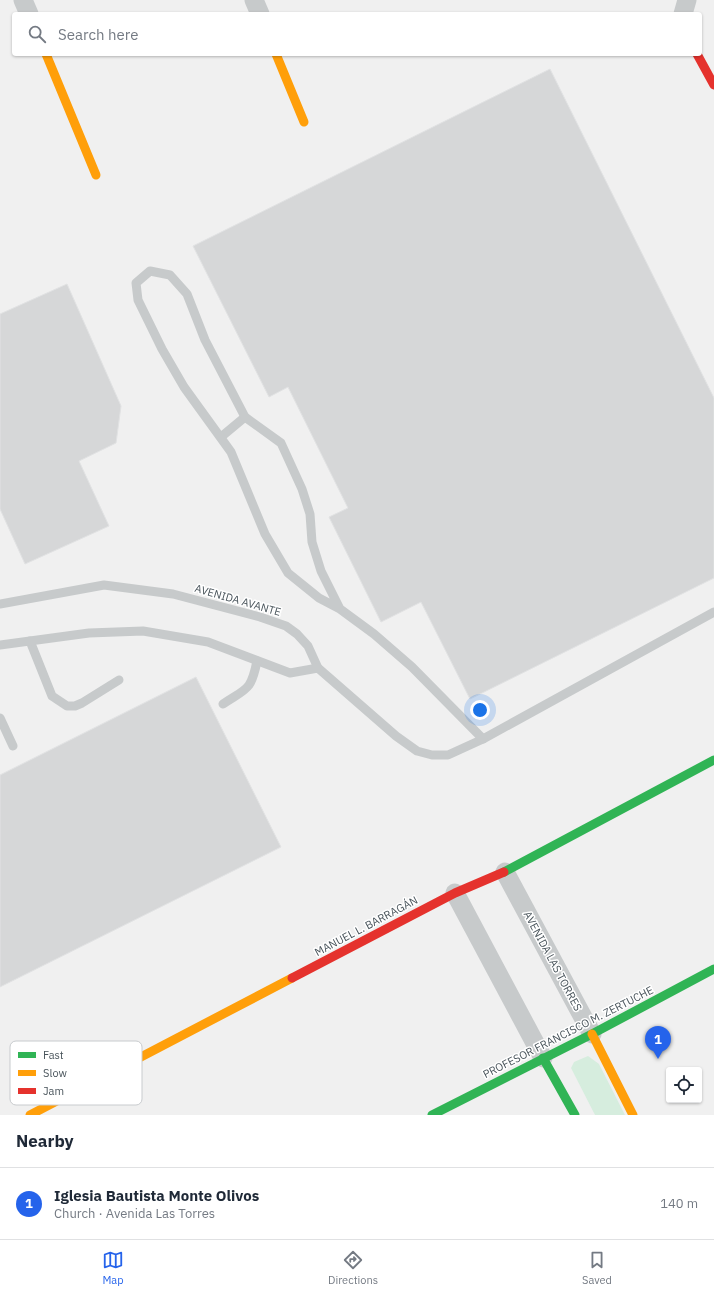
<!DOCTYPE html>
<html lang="en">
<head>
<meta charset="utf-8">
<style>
  body { margin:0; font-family:"IBM Plex Sans",sans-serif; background:#f6f6f7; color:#1f2937 }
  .controls { position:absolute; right:12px; bottom:12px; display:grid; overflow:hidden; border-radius:4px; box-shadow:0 1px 3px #0004 }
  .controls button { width:36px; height:36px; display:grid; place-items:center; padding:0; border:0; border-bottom:1px solid #e0e1e3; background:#fff; color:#1f2937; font:20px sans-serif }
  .you { position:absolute; left:480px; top:710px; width:14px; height:14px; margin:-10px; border:3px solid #fff; border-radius:50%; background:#1a73e8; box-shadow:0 0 0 6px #1a73e833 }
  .badge { display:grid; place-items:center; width:26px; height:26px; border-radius:50%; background:#2563eb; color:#fff; font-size:13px; font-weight:700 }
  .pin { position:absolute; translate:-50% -33px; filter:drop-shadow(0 1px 2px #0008) }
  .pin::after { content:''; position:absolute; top:21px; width:14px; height:12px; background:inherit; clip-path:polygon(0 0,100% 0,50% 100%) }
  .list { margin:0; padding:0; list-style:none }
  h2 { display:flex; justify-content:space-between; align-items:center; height:52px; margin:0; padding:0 16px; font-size:17px }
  h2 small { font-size:13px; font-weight:400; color:#747a83 }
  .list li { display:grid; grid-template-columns:26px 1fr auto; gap:12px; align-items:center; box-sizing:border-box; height:72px; padding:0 16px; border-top:1px solid #e0e1e3 }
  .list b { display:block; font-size:15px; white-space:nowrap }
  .list p { margin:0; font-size:13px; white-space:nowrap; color:#747a83 }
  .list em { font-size:13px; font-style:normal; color:#747a83 }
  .icon { flex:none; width:22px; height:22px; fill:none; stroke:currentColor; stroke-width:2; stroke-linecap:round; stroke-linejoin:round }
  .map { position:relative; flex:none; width:714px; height:1115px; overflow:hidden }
  .search { position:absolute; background:#fff; box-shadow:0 1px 3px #0004; left:12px; right:12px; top:12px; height:44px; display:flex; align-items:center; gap:10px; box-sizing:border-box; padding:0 14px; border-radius:4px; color:#747a83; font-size:15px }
  .sheet { height:124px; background:#fff }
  nav { display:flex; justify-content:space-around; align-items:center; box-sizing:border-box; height:56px; border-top:1px solid #e0e1e3; background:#fff; font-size:11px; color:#747a83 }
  nav a { display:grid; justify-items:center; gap:2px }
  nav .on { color:#2563eb }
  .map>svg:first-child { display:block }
  .green { fill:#d6edde }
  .building { fill:#d6d7d8; stroke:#e1e2e3 }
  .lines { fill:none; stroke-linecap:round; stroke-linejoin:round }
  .lane { stroke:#c7cacb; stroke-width:9 }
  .street { stroke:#c7cacb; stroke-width:19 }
  .fast { stroke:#30b455; stroke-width:9 }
  .slow { stroke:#ff9f0a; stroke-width:9 }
  .jam { stroke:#e5322d; stroke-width:9 }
  .labels { text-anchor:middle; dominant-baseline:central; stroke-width:3; stroke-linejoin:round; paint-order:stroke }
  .street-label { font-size:11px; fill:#48535a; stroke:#fff }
  .key { fill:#fff; stroke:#c8cbce; stroke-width:1 }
  .key-label { font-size:11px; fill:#48535a }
</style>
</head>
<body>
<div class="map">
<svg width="714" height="1115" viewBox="0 0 714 1115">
  <rect width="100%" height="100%" fill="#f0f0f0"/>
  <path class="green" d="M588,1056l11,8 26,51h-30l-24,-47 3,-6z"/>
  <g class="building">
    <path d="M550,69l164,329v180l-244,121 -49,-97 -40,20 -52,-105 19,-9 -60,-121 -19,10 -76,-151z"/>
    <path d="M67,284l54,122 -5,37 -37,18 30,65 -84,38 -25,-55v-195z"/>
    <path d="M196,677l85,170 -281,140v-212z"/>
  </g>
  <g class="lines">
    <g class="lane">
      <path d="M221,437l24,-20"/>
      <path d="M0,604l104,-19 69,9 87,23 26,9 11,8 11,12 10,22 78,68 21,15 15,4h16l35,-16 231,-127"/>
      <path d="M340,609l-19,-38 -9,-29 -2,-28 -8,-25 -21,-46 -36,-26 -40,-77 -18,-46 -17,-19 -20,-4 -14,12 2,17 24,49 22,38 47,65 34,82 23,39 31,25 21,11 34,25 38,33 71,72"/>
      <path d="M30,641l22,55 15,10h8l7,-3 37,-23"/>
      <path d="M0,645l89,-12 54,-2 65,11 82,31 28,-5"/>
      <path d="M223,704c24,-16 28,-13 34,-43"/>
      <path d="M0,718l13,28"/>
    </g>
    <g class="street">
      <path d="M23,0l6,14"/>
      <path d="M254,0l6,14"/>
      <path d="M683,14l4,-14"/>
      <path d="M505,872l87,162"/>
      <path d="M455,893l88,165"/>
    </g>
    <g class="fast">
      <path d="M504,872l210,-112"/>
      <path d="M543,1058l32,57"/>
      <path d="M432,1115l160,-81 122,-65"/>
    </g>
    <g class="slow">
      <path d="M46,54l50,121"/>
      <path d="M276,54l28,68"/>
      <path d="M592,1034l41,81"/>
      <path d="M30,1115l262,-137"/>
    </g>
    <g class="jam">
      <path d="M697,54l17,31"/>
      <path d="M292,978l163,-85 49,-21"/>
    </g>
  </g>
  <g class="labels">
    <g class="street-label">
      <text transform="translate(238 600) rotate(16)">AVENIDA AVANTE</text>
      <text transform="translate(366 926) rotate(-28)">MANUEL L. BARRAGÁN</text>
      <text transform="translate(553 961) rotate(62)">AVENIDA LAS TORRES</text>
      <text transform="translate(568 1032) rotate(-27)">PROFESOR FRANCISCO M. ZERTUCHE</text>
    </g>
  </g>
  <rect x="10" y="1041" width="132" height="64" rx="6" class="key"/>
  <rect x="18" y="1052" width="18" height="6" fill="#30b455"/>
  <rect x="18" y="1070" width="18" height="6" fill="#ff9f0a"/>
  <rect x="18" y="1088" width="18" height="6" fill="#e5322d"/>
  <g class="key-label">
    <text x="43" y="1059">Fast</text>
    <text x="43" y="1077">Slow</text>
    <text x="43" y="1095">Jam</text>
  </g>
</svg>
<div class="controls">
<button><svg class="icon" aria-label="locate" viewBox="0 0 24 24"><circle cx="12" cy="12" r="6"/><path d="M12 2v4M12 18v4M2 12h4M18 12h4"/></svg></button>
</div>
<div class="you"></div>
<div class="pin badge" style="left:658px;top:1059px">1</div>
<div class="search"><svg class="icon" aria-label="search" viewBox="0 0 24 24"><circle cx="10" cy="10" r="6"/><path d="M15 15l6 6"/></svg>Search here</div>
</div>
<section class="sheet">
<h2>Nearby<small></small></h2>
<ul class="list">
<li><span class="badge">1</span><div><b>Iglesia Bautista Monte Olivos</b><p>Church · Avenida Las Torres</p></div><em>140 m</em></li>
</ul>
</section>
<nav>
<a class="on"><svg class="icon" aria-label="map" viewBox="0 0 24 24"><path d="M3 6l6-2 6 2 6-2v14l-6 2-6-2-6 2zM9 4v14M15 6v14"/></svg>Map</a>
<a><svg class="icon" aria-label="directions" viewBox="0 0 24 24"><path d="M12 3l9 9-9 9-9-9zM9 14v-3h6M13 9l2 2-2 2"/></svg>Directions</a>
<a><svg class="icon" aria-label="saved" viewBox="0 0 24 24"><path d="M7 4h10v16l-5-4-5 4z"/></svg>Saved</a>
</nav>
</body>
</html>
